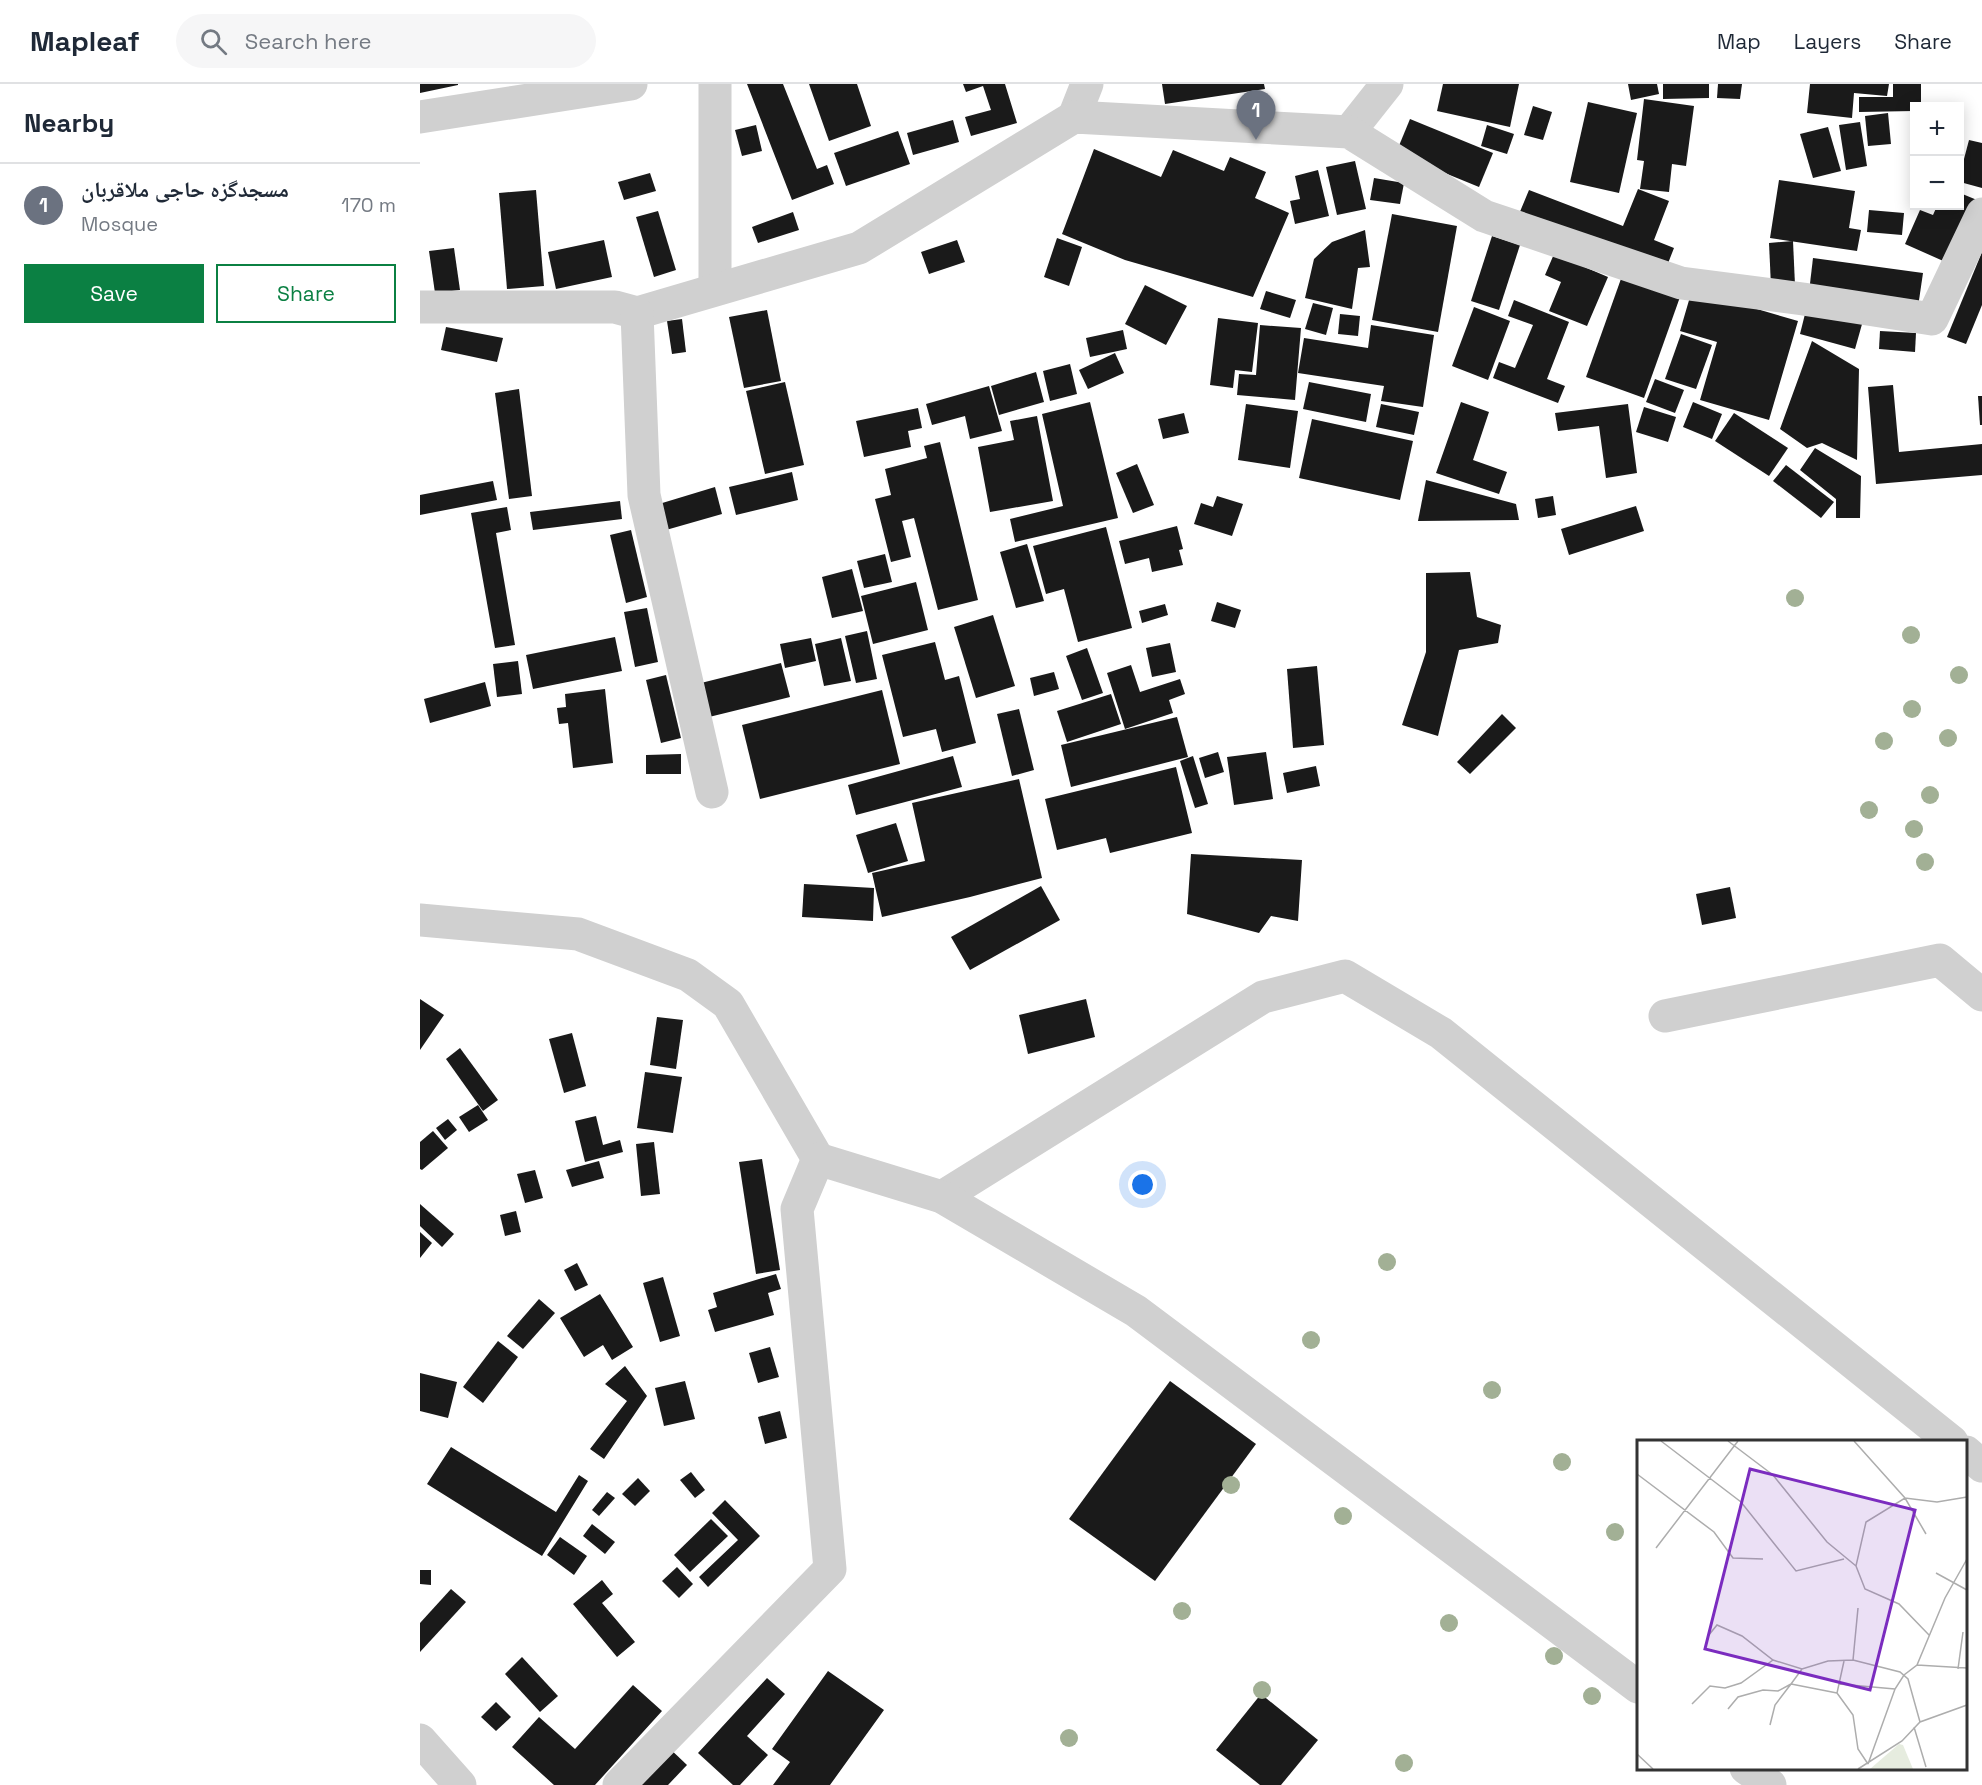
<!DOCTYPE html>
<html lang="en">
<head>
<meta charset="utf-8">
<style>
  body { margin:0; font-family:"Space Grotesk","Noto Naskh Arabic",sans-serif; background:#f6f6f7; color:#1f2937 }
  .controls { position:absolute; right:18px; top:18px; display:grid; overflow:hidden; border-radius:0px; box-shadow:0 3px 15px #0003 }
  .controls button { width:54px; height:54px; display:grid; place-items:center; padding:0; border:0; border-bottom:2px solid #e0e1e3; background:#fff; color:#1f2937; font:30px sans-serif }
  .you { position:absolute; left:723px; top:1101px; width:21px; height:21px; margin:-15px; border:4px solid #fff; border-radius:50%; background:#1a73e8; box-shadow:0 0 0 9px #1a73e833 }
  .badge { display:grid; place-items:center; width:39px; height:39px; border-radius:50%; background:#0b8043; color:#fff; font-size:20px; font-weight:700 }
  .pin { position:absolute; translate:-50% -50px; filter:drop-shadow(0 2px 3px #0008) }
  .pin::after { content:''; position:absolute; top:32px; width:21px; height:18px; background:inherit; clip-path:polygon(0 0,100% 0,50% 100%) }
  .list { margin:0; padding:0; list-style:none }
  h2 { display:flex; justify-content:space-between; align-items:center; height:78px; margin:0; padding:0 24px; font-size:26px }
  h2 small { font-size:20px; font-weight:400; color:#747a83 }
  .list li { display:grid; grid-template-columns:39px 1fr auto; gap:18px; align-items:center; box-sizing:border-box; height:84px; padding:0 24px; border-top:2px solid #e0e1e3 }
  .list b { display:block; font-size:22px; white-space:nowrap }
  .list p { margin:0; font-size:20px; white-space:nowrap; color:#747a83 }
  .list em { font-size:20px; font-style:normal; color:#747a83 }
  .actions { display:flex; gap:12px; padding:18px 24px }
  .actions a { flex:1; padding:14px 0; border:2px solid #0b8043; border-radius:0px; text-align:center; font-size:21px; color:#0b8043 }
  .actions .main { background:#0b8043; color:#fff }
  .icon { flex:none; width:33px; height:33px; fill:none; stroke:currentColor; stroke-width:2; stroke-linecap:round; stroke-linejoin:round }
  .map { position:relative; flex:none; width:1562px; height:1701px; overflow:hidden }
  header { display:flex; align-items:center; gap:36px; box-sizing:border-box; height:84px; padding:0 30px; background:#fff; border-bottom:2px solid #e0e1e3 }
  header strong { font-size:28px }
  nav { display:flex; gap:33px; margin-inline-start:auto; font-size:21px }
  .search { width:420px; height:54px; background:#f6f6f7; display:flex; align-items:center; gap:15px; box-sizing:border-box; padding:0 21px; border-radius:33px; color:#747a83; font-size:22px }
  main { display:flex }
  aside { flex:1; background:#fff }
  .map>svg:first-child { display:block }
  .building { fill:#1a1a1a }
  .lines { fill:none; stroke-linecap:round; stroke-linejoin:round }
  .minor { stroke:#d0d0d0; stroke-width:33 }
  .tree { fill:#a2b095 }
  .inset-road { fill:none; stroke:#adadad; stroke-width:1.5 }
  .view { fill:#7b2cbf; fill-opacity:0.15; stroke:#7b2cbf; stroke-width:3 }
  .inset-edge { fill:none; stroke:#333; stroke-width:3 }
</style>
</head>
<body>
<header>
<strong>Mapleaf</strong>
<div class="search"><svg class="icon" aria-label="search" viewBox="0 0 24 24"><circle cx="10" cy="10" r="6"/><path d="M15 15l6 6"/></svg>Search here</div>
<nav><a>Map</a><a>Layers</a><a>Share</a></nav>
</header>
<main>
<aside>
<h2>Nearby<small></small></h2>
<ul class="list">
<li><span class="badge" style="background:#6b7280">1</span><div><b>مسجدگزه حاجی ملاقربان</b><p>Mosque</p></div><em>170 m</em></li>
</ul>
<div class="actions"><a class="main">Save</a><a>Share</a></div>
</aside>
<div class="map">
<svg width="1562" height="1701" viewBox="0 0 1562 1701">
  <rect width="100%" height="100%" fill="#fff"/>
  <g class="building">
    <path d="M0,0h38v1l-38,8z"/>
    <path d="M327,0h36l34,85 10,-4 7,19 -42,16z"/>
    <path d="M389,0h48l14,42 -42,15z"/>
    <path d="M543,0h42l12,39 -46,13 -6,-19 26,-7 -8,-24 -17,6z"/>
    <path d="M742,0h102l1,5 -100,15z"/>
    <path d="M1023,0h76l-9,43 -73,-16z"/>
    <path d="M1208,0h29l2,10 -28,6z"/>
    <path d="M1243,0h46v14l-46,1z"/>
    <path d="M1298,0h24l-2,15 -23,-1z"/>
    <path d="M1390,0h79l-2,12 -33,-3 -2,25 -45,-5z"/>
    <path d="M1473,0h28v22h-7v5l-55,1v-15h34z"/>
    <path d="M1224,15l50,7 -8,60 -14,-2 -3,28 -29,-3 4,-28 -7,-1z"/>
    <path d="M1168,18l49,11 -18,80 -49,-11z"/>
    <path d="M1113,22l19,6 -9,28 -19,-5z"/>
    <path d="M1468,29l3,31 -23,2 -3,-30z"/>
    <path d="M990,35l83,34 -14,34 -83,-34z"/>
    <path d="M533,36l6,22 -46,13 -6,-22z"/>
    <path d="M1440,38l7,44 -21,4 -7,-45z"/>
    <path d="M336,41l6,26 -20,5 -7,-26z"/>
    <path d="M1067,41l27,9 -7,20 -26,-8z"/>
    <path d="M1408,43l13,44 -28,7 -13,-44z"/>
    <path d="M478,47l12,33 -64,22 -12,-33z"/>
    <path d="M1549,56l13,3v45l-22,-6v-8z"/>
    <path d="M674,65l67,28 12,-27 51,21 6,-14 36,15 -11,26 34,15 -36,84 -128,-37 -63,-26z"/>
    <path d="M935,77l11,48 -29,6 -11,-48z"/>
    <path d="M898,86l11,46 -34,8 -5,-23 10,-2 -5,-23z"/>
    <path d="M230,89l6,18 -32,9 -6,-18z"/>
    <path d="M954,94l30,5 -4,21 -30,-4z"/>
    <path d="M1359,96l76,11 -6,37 12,2 -4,21 -87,-13z"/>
    <path d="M1218,105l31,12 -15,39 20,8 -9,23 -146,-57 10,-24 94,36z"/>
    <path d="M116,106l8,96 -37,3 -8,-96z"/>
    <path d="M1540,109l17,7 -27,64 -45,-20 15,-34 13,5 4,-9h23z"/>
    <path d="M1449,126l35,3 -2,22 -35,-3z"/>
    <path d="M238,127l18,59 -22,7 -18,-60z"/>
    <path d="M373,128l6,18 -41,13 -6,-16z"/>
    <path d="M972,130l65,12 -19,106 -66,-12z"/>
    <path d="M945,146l5,37 -12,1 -6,41 -47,-11 9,-39 18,-17z"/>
    <path d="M1072,152l28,9 -21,65 -28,-9z"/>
    <path d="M637,154l25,9 -13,39 -25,-9z"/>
    <path d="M184,156l8,37 -56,12 -8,-37z"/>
    <path d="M537,156l8,22 -36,12 -8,-22z"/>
    <path d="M1373,157l2,44 -24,1 -2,-43z"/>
    <path d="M34,164l6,42 -25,3 -6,-42z"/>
    <path d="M1562,168v53l-16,39 -19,-7z"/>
    <path d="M1134,170l54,23 -21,49 -38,-15 12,-29 -16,-7z"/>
    <path d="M1393,174l110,15 -5,34 -109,-15z"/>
    <path d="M1202,192l58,21 -36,101 -58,-21z"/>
    <path d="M725,201l42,21 -21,39 -41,-21z"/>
    <path d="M1272,206l106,31 -29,99 -69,-20 17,-58 -37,-11z"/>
    <path d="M846,207l30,9 -6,18 -30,-9z"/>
    <path d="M1094,216l55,22 -22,57 18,7 -7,17 -65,-25 6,-16 16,6 18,-43 -25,-9z"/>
    <path d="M1388,218l56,15 -9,32 -55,-15z"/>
    <path d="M893,219l20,5 -7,27 -21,-6z"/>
    <path d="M1054,223l36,14 -22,59 -36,-14z"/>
    <path d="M347,226l14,71 -37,7 -15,-71z"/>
    <path d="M920,230l20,2 -2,20 -20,-2z"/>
    <path d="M798,234l40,5 -6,49 -17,-2 -2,18 -23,-3z"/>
    <path d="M262,235l4,33 -14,2 -5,-33z"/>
    <path d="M840,241l41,3 -6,72 -58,-5 2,-21 17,1z"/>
    <path d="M951,241l63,10 -11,72 -42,-6 3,-15 -86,-13 6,-35 64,10z"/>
    <path d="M26,243l57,11 -6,24 -56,-12z"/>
    <path d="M703,246l4,19 -37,8 -4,-19z"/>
    <path d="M1460,247l36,2 -1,19 -36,-3z"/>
    <path d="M1261,250l31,11 -16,44 -31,-10z"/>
    <path d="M1392,257l47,28 -2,91 -35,-17 -15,5 -27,-19z"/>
    <path d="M695,269l9,20 -36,16 -9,-19z"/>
    <path d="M650,280l7,30 -27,7 -7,-30z"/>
    <path d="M616,288l8,30 -45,13 -8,-29z"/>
    <path d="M1235,295l29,11 -9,23 -29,-11z"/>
    <path d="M365,298l19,83 -39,9 -19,-83z"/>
    <path d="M889,298l62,12 -5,28 -63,-13z"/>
    <path d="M1473,301l6,67 83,-8v31l-106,9 -8,-97z"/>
    <path d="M569,302l13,45 -32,8 -5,-23 -33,9 -6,-21z"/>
    <path d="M99,305l13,107 -23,3 -14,-106z"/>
    <path d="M1558,312h4v29h-2z"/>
    <path d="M670,318l28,116 -103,24 -5,-23 53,-13 -21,-92z"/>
    <path d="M1041,318l28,10 -16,48 34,12 -8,22 -63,-21z"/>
    <path d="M1273,318l29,12 -10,25 -29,-12z"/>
    <path d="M826,320l52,7 -8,57 -52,-8z"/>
    <path d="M961,320l38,8 -5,23 -38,-8z"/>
    <path d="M1208,320l9,69 -31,5 -7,-52 -41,5 -3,-18z"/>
    <path d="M1224,323l32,10 -8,25 -32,-10z"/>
    <path d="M498,324l4,20 -14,3 3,16 -47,10 -8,-36z"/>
    <path d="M764,329l5,20 -26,6 -5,-20z"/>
    <path d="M1314,329l54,35 -19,28 -54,-35z"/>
    <path d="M617,332l16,85 -63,11 -12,-65 36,-7 -4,-19z"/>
    <path d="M892,335l101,22 -13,59 -101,-22z"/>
    <path d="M520,358l38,158 -40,10 -24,-92 -12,3 9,36 -20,5 -16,-63 16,-4 -6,-26 42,-11 -3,-12z"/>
    <path d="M1395,364l46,28 -1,42h-24v-19l-36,-29z"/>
    <path d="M717,380l17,41 -21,8 -17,-40z"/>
    <path d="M1366,381l48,37 -13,16 -48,-37z"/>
    <path d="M372,388l6,28 -62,15 -7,-28z"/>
    <path d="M1006,396l90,24 3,16 -101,1z"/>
    <path d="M73,397l4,19 -77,15v-20z"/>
    <path d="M295,403l7,27 -56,16 -7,-26z"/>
    <path d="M797,412l26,8 -11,32 -38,-12 7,-21 12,4z"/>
    <path d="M1133,412l3,19 -18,3 -3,-19z"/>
    <path d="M200,417l2,18 -89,11 -3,-18z"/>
    <path d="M1216,422l8,25 -75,24 -8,-26z"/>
    <path d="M87,423l4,23 -15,3 19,112 -20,3 -24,-135z"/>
    <path d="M757,442l6,23 -4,1 4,15 -31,7 -3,-14 -24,6 -6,-23z"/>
    <path d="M686,443l26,101 -54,14 -14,-53 -18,5 -13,-48z"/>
    <path d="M211,446l16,67 -21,6 -16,-68z"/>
    <path d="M607,460l17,57 -28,7 -16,-56z"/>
    <path d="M465,470l7,28 -28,6 -7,-27z"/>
    <path d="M432,485l11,42 -31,7 -10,-41z"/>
    <path d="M1050,488l7,45 24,8 -3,18 -39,7 -21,86 -36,-11 24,-73v-79z"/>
    <path d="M496,498l12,48 -55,14 -12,-48z"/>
    <path d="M797,518l24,8 -6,18 -24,-7z"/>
    <path d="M745,520l3,11 -26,8 -3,-12z"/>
    <path d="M227,524l11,54 -23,5 -11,-55z"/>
    <path d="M573,531l22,71 -39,12 -22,-71z"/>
    <path d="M447,547l10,48 -21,4 -11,-47z"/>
    <path d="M195,553l7,34 -89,18 -7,-34z"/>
    <path d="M391,554l5,23 -31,7 -5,-24z"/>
    <path d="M421,554l10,43 -27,5 -9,-42z"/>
    <path d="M515,558l10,38 14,-4 17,67 -34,9 -6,-23 -33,8 -21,-82z"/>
    <path d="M750,559l6,29 -24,5 -6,-29z"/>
    <path d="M667,564l16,45 -21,7 -16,-44z"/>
    <path d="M98,577l4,33 -25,3 -4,-33z"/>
    <path d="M361,579l9,34 -85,21 -8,-34z"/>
    <path d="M711,581l9,27 40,-13 5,15 -16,6 4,13 -48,16 -18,-56z"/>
    <path d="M897,582l7,79 -31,3 -6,-79z"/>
    <path d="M634,588l5,17 -25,7 -4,-18z"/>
    <path d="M246,591l15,63 -20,5 -15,-63z"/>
    <path d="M65,598l6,24 -61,17 -6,-24z"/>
    <path d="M185,605l8,74 -40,5 -5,-45 -9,1 -2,-16 9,-1 -1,-13z"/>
    <path d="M462,606l18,74 -140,35 -18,-74z"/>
    <path d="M691,610l10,30 -54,18 -10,-31z"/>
    <path d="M599,625l15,61 -22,6 -15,-62z"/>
    <path d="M1082,630l14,14 -46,46 -13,-12z"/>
    <path d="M757,633l11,40 -117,30 -10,-42z"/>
    <path d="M798,668l6,20 -19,6 -6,-20z"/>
    <path d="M846,668l7,47 -39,6 -7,-48z"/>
    <path d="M261,670v20h-35v-19z"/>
    <path d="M533,672l9,31 -106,28 -8,-30z"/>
    <path d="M773,672l15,48 -13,4 -15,-47z"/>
    <path d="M896,682l4,20 -33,7 -4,-20z"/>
    <path d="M756,683l16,66 -82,20 -4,-15 -49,12 -12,-51z"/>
    <path d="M599,695l23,99 -72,19 -88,20 -10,-44 53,-12 -13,-58z"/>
    <path d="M476,739l12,38 -40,12 -12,-38z"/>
    <path d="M771,770l111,6 -4,61 -27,-5 -12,17 -72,-19z"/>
    <path d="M384,800l70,4 -1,33 -71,-4z"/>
    <path d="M621,802l19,34 -90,50 -19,-33z"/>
    <path d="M1310,803l6,31 -34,7 -6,-31z"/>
    <path d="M0,915l24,16 -24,35z"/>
    <path d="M666,915l9,38 -67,17 -9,-39z"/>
    <path d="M237,933l26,3 -7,49 -26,-4z"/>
    <path d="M152,949l14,53 -22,7 -15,-54z"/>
    <path d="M40,964l38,52 -15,11 -37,-52z"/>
    <path d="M225,988l37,5 -9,56 -36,-5z"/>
    <path d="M58,1021l10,15 -19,12 -10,-15z"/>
    <path d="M176,1032l7,29 17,-5 3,12 -38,10 -10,-41z"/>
    <path d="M28,1035l9,11 -12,10 -9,-12z"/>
    <path d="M13,1047l15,17 -26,22 -2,-1v-27z"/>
    <path d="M234,1058l6,52 -19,2 -5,-52z"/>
    <path d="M342,1075l18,111 -24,4 -17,-112z"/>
    <path d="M179,1077l5,17 -32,9 -6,-17z"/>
    <path d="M115,1086l8,28 -18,5 -8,-29z"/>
    <path d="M0,1120l34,30 -12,13 -22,-21z"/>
    <path d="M96,1127l5,21 -16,4 -5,-21z"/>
    <path d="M0,1148l12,11 -12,15z"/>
    <path d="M157,1179l11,22 -13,6 -11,-21z"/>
    <path d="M356,1190l5,15 -13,4 6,22 -59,17 -7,-22 9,-3 -4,-14z"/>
    <path d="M243,1193l17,59 -20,6 -17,-59z"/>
    <path d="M180,1210l33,53 -21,13 -9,-15 -19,12 -24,-39z"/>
    <path d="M119,1215l16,14 -32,36 -16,-13z"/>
    <path d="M78,1257l20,16 -35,46 -20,-16z"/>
    <path d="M350,1263l9,30 -21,6 -9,-30z"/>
    <path d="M205,1282l22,30 -43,63 -14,-10 37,-48 -22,-17z"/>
    <path d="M0,1289l37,9 -9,36 -28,-7z"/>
    <path d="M265,1297l10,38 -31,7 -9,-38z"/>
    <path d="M750,1297l86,63 -101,137 -86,-62z"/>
    <path d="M360,1327l7,27 -22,6 -7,-27z"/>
    <path d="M31,1363l105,65 23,-37 9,6 -46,75 -115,-72z"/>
    <path d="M271,1388l14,18 -10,8 -15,-18z"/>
    <path d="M218,1394l12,13 -15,15 -13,-12z"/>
    <path d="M187,1408l8,6 -16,18 -7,-6z"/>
    <path d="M305,1416l35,36 -52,51 -9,-10 39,-37 -26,-27z"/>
    <path d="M291,1435l17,17 -38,36 -16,-17z"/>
    <path d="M172,1440l23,18 -10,12 -22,-18z"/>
    <path d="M140,1453l27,19 -13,19 -27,-20z"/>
    <path d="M257,1483l16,17 -14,14 -17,-17z"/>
    <path d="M0,1486h11v15l-11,-1z"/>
    <path d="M182,1496l11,14 -11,9 33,39 -18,15 -44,-53z"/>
    <path d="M31,1505l15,13 -46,50v-29z"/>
    <path d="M102,1573l36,39 -18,16 -35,-38z"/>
    <path d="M408,1587l56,39 -54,75h-57l17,-23 -18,-13z"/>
    <path d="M347,1594l18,16 -38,42 21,19 -28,30h-7l-35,-32z"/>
    <path d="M213,1601l29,26 -67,74h-41l-42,-38 27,-30 36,32z"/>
    <path d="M841,1610l57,46 -37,45h-21l-44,-35z"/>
    <path d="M76,1618l15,15 -15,14 -15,-14z"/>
    <path d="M246,1661l21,20 -19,20h-41z"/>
  </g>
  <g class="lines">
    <g class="minor">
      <path d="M0,33l211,-33"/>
      <path d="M654,33l13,-33"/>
      <path d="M929,48l38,-48"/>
      <path d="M295,205v-205"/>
      <path d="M0,223h195l22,6 222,-65 215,-131 275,15 135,84 197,67 122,16 129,20 50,-105"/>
      <path d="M217,229l7,182 68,297"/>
      <path d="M0,836l158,14 110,41 40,29 90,155"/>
      <path d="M1245,932l275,-56 42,35"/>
      <path d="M522,1113l321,-200 82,-21 96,57 511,409"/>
      <path d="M1546,1368l16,14"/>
      <path d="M0,1656l40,45"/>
      <path d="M1326,1684l24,17"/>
      <path d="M199,1701l211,-216 -33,-360 21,-50 124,38 194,114 502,376"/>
    </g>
  </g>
  <g class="tree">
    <circle cx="1375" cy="514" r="9"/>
    <circle cx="1491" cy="551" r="9"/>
    <circle cx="1539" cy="591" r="9"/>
    <circle cx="1492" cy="625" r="9"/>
    <circle cx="1528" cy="654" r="9"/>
    <circle cx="1464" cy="657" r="9"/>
    <circle cx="1510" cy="711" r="9"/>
    <circle cx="1449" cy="726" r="9"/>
    <circle cx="1494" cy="745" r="9"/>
    <circle cx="1505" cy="778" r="9"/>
    <circle cx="967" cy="1178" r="9"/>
    <circle cx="891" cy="1256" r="9"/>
    <circle cx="1072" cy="1306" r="9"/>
    <circle cx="1142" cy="1378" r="9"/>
    <circle cx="811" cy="1401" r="9"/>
    <circle cx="923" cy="1432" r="9"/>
    <circle cx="1195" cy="1448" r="9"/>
    <circle cx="762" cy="1527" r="9"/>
    <circle cx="1029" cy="1539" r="9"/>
    <circle cx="1134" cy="1572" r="9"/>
    <circle cx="842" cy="1606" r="9"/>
    <circle cx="1172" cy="1612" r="9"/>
    <circle cx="649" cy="1654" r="9"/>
    <circle cx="984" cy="1679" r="9"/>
  </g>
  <g transform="translate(1217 1356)">
    <rect width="330" height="330" fill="#fff"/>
    <path d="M262,304l4,1 10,24h-43z" fill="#e6ecdf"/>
    <path class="inset-road" d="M24,1l80,61 55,69 48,-12M91,1l45,34 54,67 29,24 10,-44 39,-24 32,4 30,-5M217,1l51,57 21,36M0,34l77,58 19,26 30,1M19,108l82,-107M219,126l9,23 34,15 30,31M299,133l31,17M71,196l9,-11 25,11 31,24 29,9 26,-8 25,-1 47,12 8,7 12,43M216,220l5,-52M207,221l-7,32 16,22 5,34 10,15M280,225l50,3M165,229l-11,15 46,9M321,229l5,-37M202,244l56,5M55,264l18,-18 15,2 16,-5 32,-23M91,269l10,-12 25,-7 15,1 13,-7M133,285l5,-20 16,-21M277,287l12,40M0,314l16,15M231,324l27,-75 9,-14 13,-10 28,-67 22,-39M221,329l44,-28 18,-19 47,-17"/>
    <path class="view" d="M113,29l165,41 -45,180 -165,-41z"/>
    <rect width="330" height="330" class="inset-edge"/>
  </g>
</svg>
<div class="controls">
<button>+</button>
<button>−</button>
</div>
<div class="you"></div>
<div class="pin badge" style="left:836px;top:56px;background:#6b7280">1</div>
</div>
</main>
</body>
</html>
